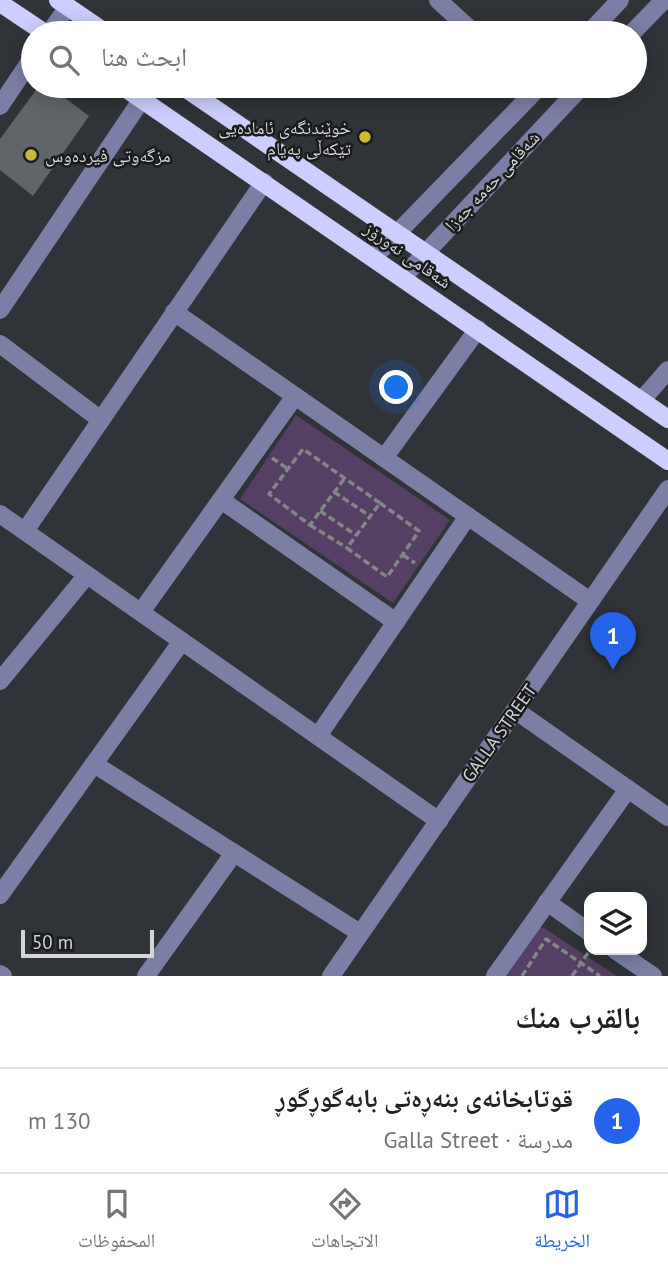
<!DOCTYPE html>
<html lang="ar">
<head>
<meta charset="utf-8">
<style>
  body { margin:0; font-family:"PT Sans","Noto Naskh Arabic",sans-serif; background:#f2f2f2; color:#202124; direction:rtl }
  .controls { position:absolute; right:21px; bottom:21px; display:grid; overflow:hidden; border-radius:14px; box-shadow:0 4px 18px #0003 }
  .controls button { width:63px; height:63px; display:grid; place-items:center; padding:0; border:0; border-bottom:2px solid #e0e0e0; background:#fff; color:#202124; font:35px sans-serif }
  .scale { position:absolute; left:21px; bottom:18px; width:133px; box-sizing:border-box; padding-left:7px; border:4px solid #d3d5d8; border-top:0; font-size:19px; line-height:24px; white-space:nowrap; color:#d3d5d8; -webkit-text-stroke:5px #191b1c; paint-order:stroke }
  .you { position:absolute; left:397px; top:388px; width:24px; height:24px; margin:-18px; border:5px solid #fff; border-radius:50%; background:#1a73e8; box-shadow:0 0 0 10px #1a73e833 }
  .badge { display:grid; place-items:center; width:46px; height:46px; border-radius:50%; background:#2563eb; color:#fff; font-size:23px; font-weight:700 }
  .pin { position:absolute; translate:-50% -58px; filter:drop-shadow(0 2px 4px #0008) }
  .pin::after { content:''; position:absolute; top:37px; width:24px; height:21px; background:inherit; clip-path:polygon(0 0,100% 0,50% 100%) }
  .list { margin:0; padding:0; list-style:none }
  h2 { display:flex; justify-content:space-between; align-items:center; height:91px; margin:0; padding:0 28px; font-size:30px }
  h2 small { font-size:23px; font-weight:400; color:#757577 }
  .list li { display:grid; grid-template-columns:46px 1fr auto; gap:21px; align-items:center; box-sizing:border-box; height:105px; padding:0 28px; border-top:2px solid #e0e0e0 }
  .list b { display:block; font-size:26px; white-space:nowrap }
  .list p { margin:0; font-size:23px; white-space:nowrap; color:#757577 }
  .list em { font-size:23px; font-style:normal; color:#757577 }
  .icon { flex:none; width:38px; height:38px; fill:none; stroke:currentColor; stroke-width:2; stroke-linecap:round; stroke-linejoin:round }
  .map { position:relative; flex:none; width:668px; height:976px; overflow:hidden; direction:ltr }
  .search { position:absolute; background:#fff; box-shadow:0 4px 18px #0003; left:21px; right:21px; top:21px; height:77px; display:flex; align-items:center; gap:18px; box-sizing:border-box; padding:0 24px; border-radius:38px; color:#757577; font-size:26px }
  .sheet { height:196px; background:#fff }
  nav { display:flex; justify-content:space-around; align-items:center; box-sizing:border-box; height:98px; border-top:2px solid #e0e0e0; background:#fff; font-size:19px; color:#757577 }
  nav a { display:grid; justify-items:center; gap:4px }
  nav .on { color:#2563eb }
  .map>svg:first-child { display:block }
  .green { fill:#553f64 }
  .building { fill:#606668 }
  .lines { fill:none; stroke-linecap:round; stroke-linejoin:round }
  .path { stroke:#838689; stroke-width:3.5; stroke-dasharray:7 3.5; stroke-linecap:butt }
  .minor { stroke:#7c7fa5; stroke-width:18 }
  .major { stroke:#cbcefe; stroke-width:18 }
  .poi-dot { fill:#cdb938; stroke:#191b1c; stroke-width:2.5 }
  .labels { text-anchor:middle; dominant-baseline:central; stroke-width:5; stroke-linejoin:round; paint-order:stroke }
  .poi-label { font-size:18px; fill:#d3d5d8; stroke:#191b1c; text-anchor:end }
  .street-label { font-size:18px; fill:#d3d5d8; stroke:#191b1c }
</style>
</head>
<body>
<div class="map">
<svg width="668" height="976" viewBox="0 0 668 976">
  <rect width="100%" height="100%" fill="#303337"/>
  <g class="green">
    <path d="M296,415l154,105 -57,83 -153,-104z"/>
    <path d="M536,927l8,1 73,48h-113z"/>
  </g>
  <path class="building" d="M39,86h10l40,30 -56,80 -33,-26v-31z"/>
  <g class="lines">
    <g class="path">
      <path d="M272,458l16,11"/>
      <path d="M344,479l-34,46 -41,-31 34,-45 77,54"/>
      <path d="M334,492l36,24"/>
      <path d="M380,503l39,28 -32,46 -40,-29z"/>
      <path d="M320,511l36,24"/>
      <path d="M310,525l37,23"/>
      <path d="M403,555l12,8"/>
      <path d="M522,976l24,-37 54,37"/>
      <path d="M572,976l18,-26"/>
    </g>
    <g class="minor">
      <path d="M438,0l36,33"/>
      <path d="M49,33l19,-26"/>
      <path d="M589,33l31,-33"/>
      <path d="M632,33l32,-33"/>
      <path d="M0,106l33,-49"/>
      <path d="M374,257l166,-171"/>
      <path d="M403,277l179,-191"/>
      <path d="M0,310l142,-211"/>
      <path d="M174,312l416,289"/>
      <path d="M0,344l101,76"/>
      <path d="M641,401l27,-31"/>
      <path d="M384,458l94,-129"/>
      <path d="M221,500l175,122"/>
      <path d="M0,514l439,307"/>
      <path d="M25,531l239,-349"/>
      <path d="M141,612l154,-216"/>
      <path d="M0,681l87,-106"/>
      <path d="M515,710l153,107"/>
      <path d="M318,736l150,-220"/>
      <path d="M94,764l266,169"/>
      <path d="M0,895l182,-254"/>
      <path d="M547,902l42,30"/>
      <path d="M615,950l38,26"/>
      <path d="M0,974l3,2"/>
      <path d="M146,976l88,-123"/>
      <path d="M331,976l337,-487"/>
      <path d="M495,976l133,-187"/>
    </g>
    <g class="major">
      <path d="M58,0l48,33"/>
      <path d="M0,3l45,30"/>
      <path d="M122,86l546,375"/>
      <path d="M182,86l486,333"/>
    </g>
  </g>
  <g class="poi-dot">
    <circle cx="365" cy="137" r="7"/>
    <circle cx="31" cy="155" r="7"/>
  </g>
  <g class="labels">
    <g class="poi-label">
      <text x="351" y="127">خوێندنگەی ئامادەیی<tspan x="351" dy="21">تێکەڵی پەیام</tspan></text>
      <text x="45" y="155" text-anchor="start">مزگەوتی فیردەوس</text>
    </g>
    <g class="street-label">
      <text transform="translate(492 181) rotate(-47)">شەقامی حەمە جەزا</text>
      <text transform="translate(408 255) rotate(35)">شەقامی نەورۆز</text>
      <text transform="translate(499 733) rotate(-55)">GALLA STREET</text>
    </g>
  </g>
</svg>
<div class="controls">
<button><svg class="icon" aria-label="layers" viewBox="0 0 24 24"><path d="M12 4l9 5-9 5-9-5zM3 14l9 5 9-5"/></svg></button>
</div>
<div class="scale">50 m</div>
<div class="you"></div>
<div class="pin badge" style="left:613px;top:670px">1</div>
<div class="search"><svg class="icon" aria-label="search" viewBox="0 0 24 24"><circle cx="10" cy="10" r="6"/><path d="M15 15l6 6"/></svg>ابحث هنا</div>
</div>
<section class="sheet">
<h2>بالقرب منك<small></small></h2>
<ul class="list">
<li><span class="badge">1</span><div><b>قوتابخانەی بنەڕەتی بابەگوڕگوڕ</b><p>مدرسة · Galla Street</p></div><em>130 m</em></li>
</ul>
</section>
<nav>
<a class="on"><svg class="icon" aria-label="map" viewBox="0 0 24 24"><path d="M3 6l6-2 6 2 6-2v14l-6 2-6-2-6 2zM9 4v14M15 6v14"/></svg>الخريطة</a>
<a><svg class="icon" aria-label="directions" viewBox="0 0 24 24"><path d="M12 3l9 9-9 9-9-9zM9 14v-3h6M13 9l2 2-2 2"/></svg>الاتجاهات</a>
<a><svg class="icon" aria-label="saved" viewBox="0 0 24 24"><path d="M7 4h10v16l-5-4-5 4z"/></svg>المحفوظات</a>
</nav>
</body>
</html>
